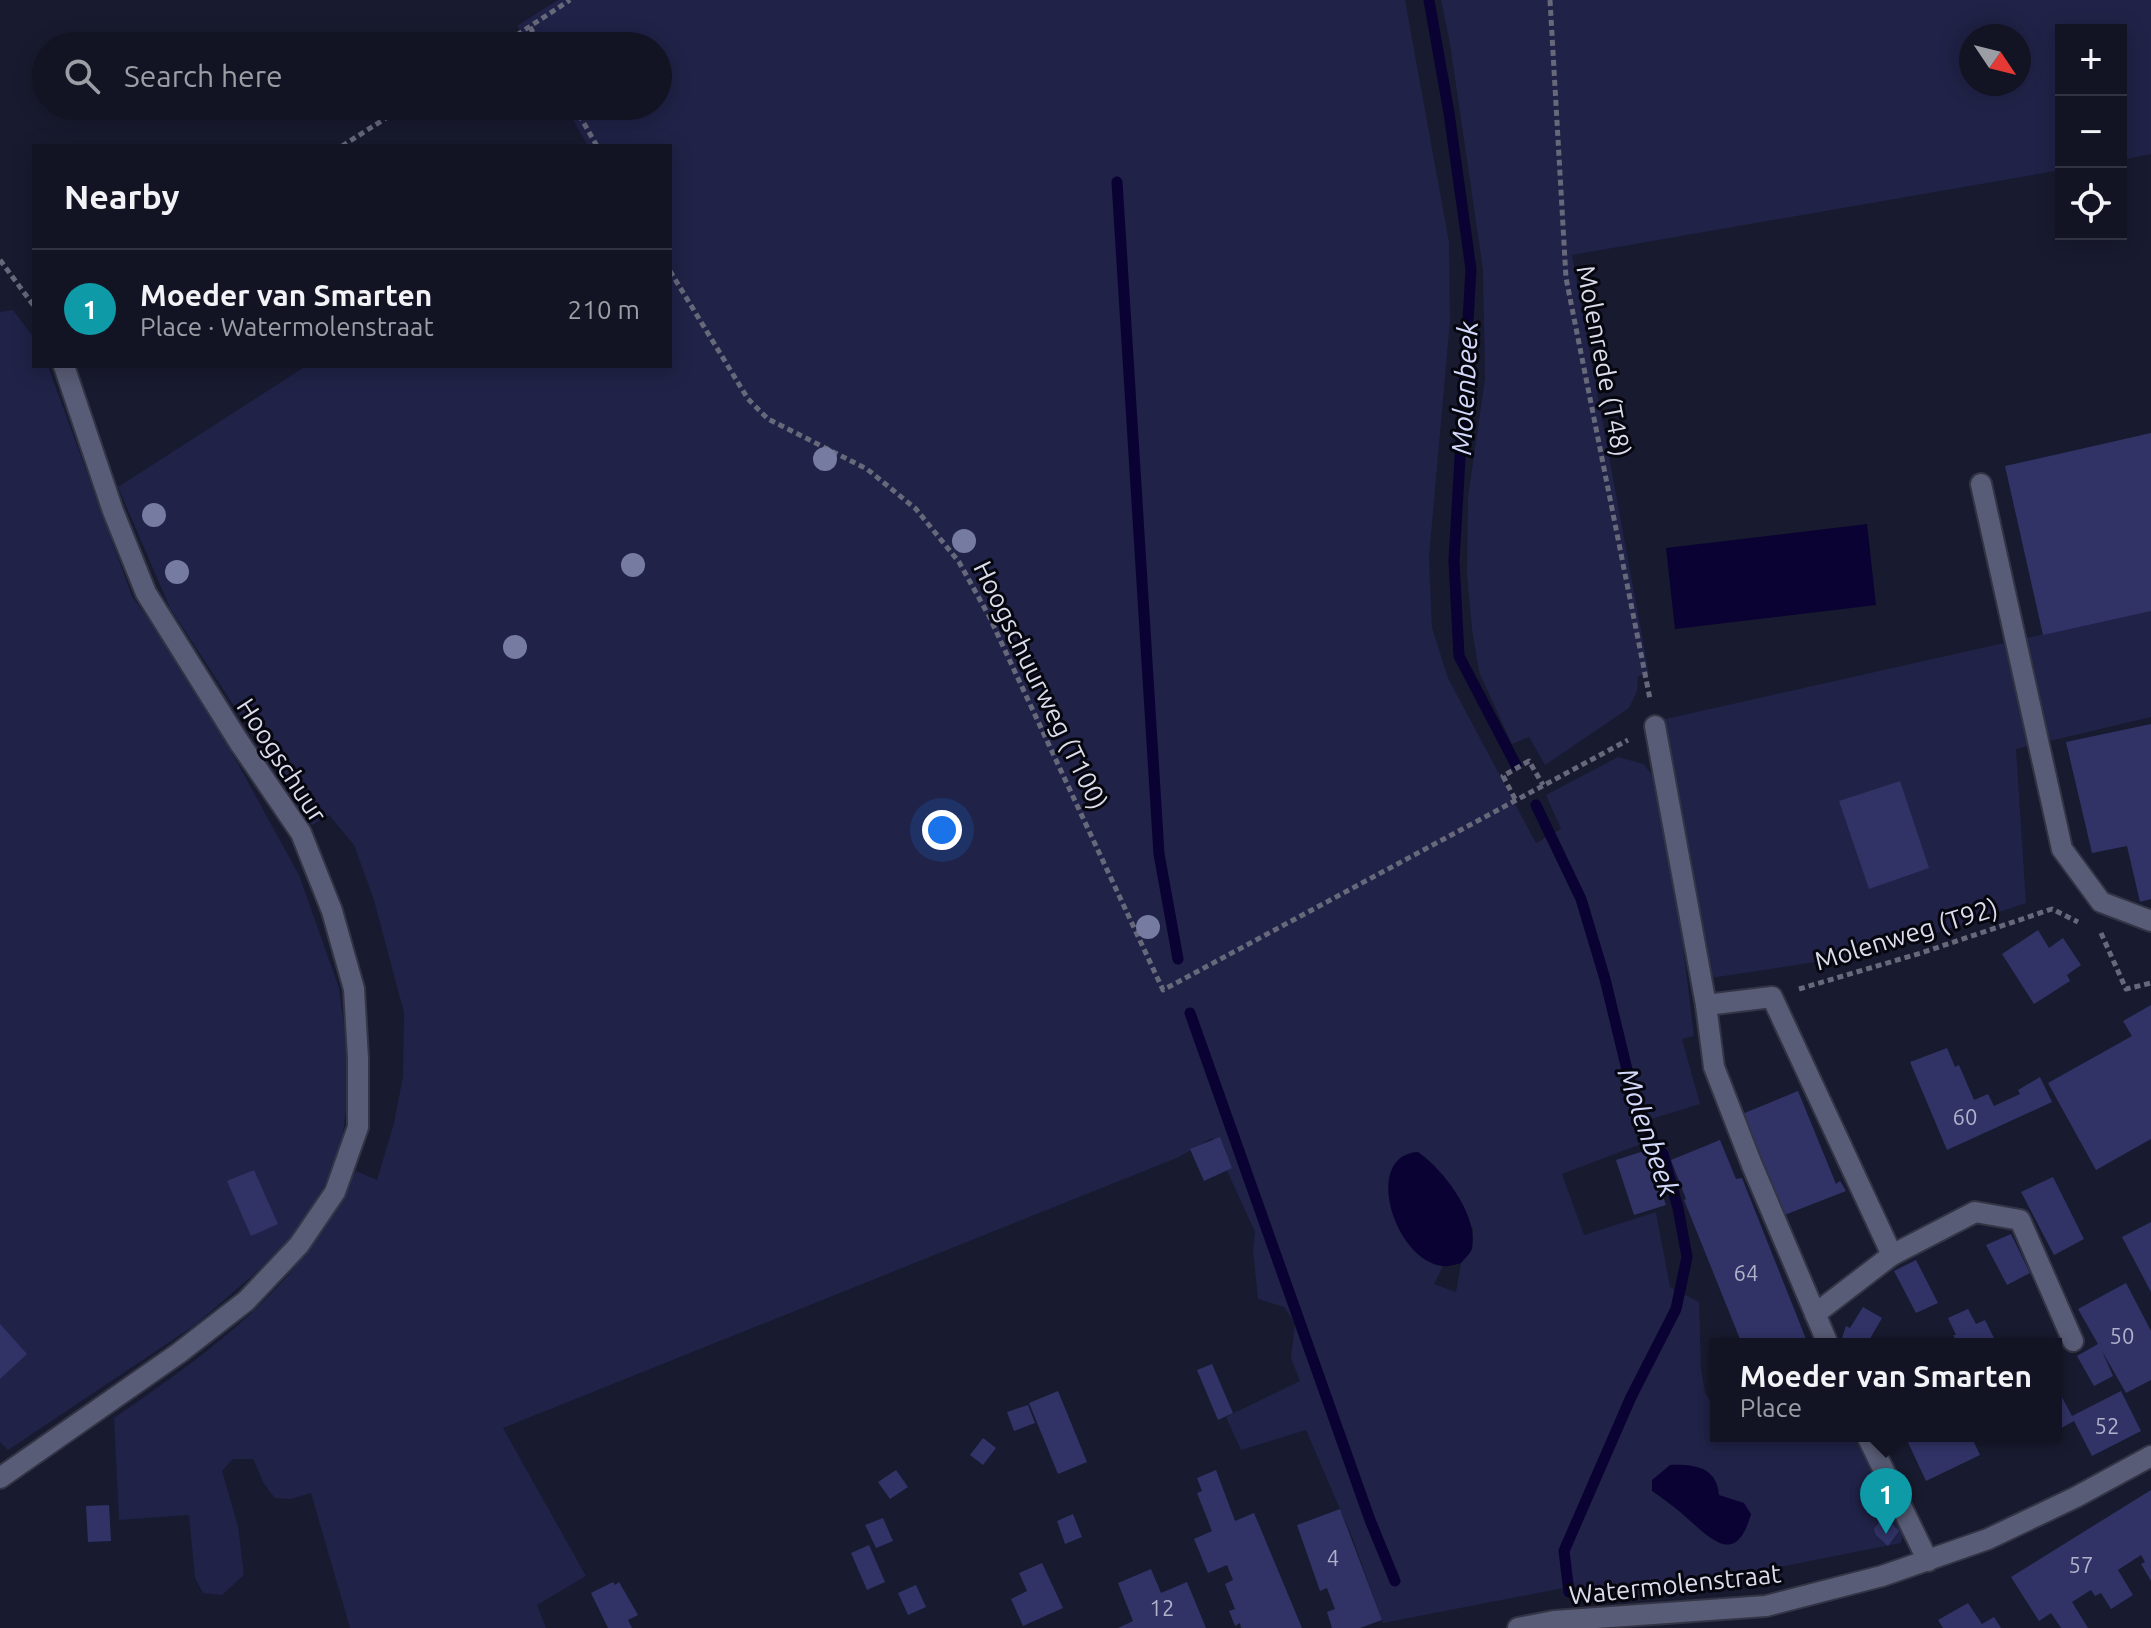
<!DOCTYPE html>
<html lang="en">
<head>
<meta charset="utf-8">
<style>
  body { margin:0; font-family:Ubuntu,sans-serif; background:#1b1d2b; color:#f1f3f6 }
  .controls { position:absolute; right:24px; top:24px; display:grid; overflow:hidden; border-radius:0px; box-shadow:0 4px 20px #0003 }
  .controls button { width:72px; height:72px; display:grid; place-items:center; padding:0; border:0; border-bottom:2px solid #313341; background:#121423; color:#f1f3f6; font:40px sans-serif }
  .compass { position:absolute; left:1959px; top:24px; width:72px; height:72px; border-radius:50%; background:#121423; box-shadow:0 4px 20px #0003; rotate:125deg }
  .you { position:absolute; left:942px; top:830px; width:28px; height:28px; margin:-20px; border:6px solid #fff; border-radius:50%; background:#1a73e8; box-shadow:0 0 0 12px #1a73e833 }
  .badge { display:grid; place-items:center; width:52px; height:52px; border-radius:50%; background:#8c9099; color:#fff; font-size:26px; font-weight:700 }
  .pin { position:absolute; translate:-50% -66px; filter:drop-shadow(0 2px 4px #0008) }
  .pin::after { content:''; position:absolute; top:42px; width:28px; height:24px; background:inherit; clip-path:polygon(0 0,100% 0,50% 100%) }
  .popup { position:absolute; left:1710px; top:1338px; width:352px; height:104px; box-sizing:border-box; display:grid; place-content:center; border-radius:0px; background:#121423; filter:drop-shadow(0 2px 6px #0005); font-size:26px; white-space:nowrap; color:#9c9ea6 }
  .popup b { font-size:30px; color:#f1f3f6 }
  .popup::after { content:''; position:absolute; left:50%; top:100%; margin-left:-16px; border:16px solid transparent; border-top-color:#121423 }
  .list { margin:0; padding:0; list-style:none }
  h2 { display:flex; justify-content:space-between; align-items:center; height:104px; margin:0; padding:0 32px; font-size:34px }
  h2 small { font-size:26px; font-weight:400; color:#9c9ea6 }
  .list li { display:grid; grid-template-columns:52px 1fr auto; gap:24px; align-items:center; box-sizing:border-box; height:120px; padding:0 32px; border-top:2px solid #313341 }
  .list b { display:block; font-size:30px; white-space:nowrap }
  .list p { margin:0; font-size:26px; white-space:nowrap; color:#9c9ea6 }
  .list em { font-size:26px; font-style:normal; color:#9c9ea6 }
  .icon { flex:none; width:44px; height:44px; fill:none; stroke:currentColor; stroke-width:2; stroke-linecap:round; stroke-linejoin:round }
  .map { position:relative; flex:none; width:2151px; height:1628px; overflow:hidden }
  .search { position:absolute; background:#121423; box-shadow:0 4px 20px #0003; left:32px; top:32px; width:640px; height:88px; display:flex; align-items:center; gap:20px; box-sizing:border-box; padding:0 28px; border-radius:44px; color:#9c9ea6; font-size:30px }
  .panel { position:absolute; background:#121423; box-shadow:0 4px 20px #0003; left:32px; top:144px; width:640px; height:224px; border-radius:0px }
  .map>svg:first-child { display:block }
  .green { fill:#202247; fill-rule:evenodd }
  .water { fill:#090232 }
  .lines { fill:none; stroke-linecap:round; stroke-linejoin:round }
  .stream { stroke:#090232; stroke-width:11 }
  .building { fill:#313367 }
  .minor-casing { stroke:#333445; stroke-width:24 }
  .path { stroke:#67697b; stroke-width:5; stroke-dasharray:6 4; stroke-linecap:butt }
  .minor { stroke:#595c76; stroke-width:20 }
  .tree { fill:#767ba1 }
  .labels { text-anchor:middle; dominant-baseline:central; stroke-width:6; stroke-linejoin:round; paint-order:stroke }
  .number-label { font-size:22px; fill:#b0b2ca }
  .street-label { font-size:26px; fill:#dadceb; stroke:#05060e }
  .water-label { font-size:28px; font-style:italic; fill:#d4d9fc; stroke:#05060e }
</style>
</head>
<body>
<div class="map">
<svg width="2151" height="1628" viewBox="0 0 2151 1628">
  <rect width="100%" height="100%" fill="#181a2f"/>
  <g class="green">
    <path d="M558,0h847l44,242 1,79 -21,236 3,71 16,50 88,165 25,-14 -15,-34 72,-38 26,7 12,17 16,74 22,181 -12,3 18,65 -65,20 6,20 -79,30 22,61 72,-23 14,75 29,15 2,66 4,25 11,18v25h137l51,94 -3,13 -212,42 -120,2 -186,36 -31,-86 -46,-107 -65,20 -15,-33 74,-36 -9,-23 4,-35 -11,-16 -26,-8 -5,-49 2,-18 -43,-94 -33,19 -676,271 83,148 -49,29 9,23h-196l-39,-135 -20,6 -16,-1 -11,-14 -11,-25h-20l-11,12 16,55 6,49 -22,20 -19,-2 -8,-15 -6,-63 -70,5 -5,-102c75,-52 153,-106 205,-183 14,-20 25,-43 37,-64l21,9 17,-57 9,-47 1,-63 -30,-113 -20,-55 -25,-30 -17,10 -142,-217 -52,-121 188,-121h364v-220h-82l-23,-40h93v-60h-127l-14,-20zM1451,1185l22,44 -1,21 -11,13 -5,29 -22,-8 9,-18 -14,-5z"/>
    <path d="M1441,0h710v154l-30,6v-130h-60v140l-489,85 77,419 -11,2 -1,15 -8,17 -84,57 -16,-28 -17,7 -33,-72 -7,-43 -5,-55 1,-77 17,-118 -2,-109 -33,-226zM1971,36h48v48h-48z"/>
    <path d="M13,310l21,28v28h14l84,230 62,88 105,191 40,113 8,59v56l-6,45 -16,36 -27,46 -46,46 -57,49 -187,125 -8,-8v-1130z"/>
    <path d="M2151,610v107l-135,32 10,154 -146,49 -169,26 -50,-258z"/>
  </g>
  <g class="water">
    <path d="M1867,524l9,81 -201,24 -9,-81z"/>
    <path d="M1418,1152c25,17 61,64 54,96 -1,5 -7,10 -11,15 -5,1 -13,4 -18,3 -49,-5 -81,-111 -25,-114z"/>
    <path d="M1670,1465c24,-1 47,2 49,30l25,8 7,11c-14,50 -36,29 -63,5 -12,-11 -24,-20 -36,-28v-11z"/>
  </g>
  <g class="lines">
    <g class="stream">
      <path d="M1429,0l20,113 22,156 -17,292 5,95 57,109"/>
      <path d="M1117,182l42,672 19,105"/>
      <path d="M1536,805l45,94 24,80 26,107 24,60 8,8 15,54 9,49 -11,52 -45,88 -67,154 5,41"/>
      <path d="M1190,1013l180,507 25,61"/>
    </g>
  </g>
  <g class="building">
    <path d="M2151,433v178l-108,24 -38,-169z"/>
    <path d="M2151,724v175l-11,3 -13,-56 -35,7 -26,-111z"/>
    <path d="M1900,781l29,87 -60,21 -30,-88z"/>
    <path d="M2038,930l11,18 14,-10 18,27 -14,10 3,6 -36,23 -32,-50z"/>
    <path d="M2151,1005v134l-55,31 -48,-87 84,-47 -9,-15z"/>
    <path d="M1947,1048l8,19 4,-2 15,35 14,-6 6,12 26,-12 -2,-4 22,-13 12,25 -105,48 -37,-88z"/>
    <path d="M1798,1091l38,93 4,-3 6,10 -64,25 -40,-102z"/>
    <path d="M1220,1137l12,31 -28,13 -14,-32z"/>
    <path d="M1720,1140l16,39 6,-1 66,166h-66l-58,-144 2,-1 -15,-39z"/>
    <path d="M1647,1150l19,55 -32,10 -18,-55z"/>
    <path d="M254,1170l24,54 -27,12 -24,-55z"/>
    <path d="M2053,1177l31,62 -30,16 -33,-63z"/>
    <path d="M2151,1222v70l-29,-55z"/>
    <path d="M2011,1234l19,39 -23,12 -21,-40z"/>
    <path d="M1916,1260l22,43 -22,10 -22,-42z"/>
    <path d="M2126,1283l25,48v49l-25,13 -24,-42 11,25 -19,10 -17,-30 21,-12 -20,-35z"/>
    <path d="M1863,1307l19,11 -14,24 -3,-2 -2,4h-19l-2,-6 4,-12 4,2z"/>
    <path d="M1968,1309l8,15 9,-4 12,24h-45l5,-2 -4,-7h3l-8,-17z"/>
    <path d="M0,1324l27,30 -27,25z"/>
    <path d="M1212,1364l21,49 -15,7 -21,-50z"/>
    <path d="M2056,1386l16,30 49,-25 20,40 -49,25 -18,-35 -18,10z"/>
    <path d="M1058,1391l29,71 -29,12 -29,-71z"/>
    <path d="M1028,1405l7,18 -21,8 -7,-19z"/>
    <path d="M1905,1436h66l9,19 -54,26z"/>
    <path d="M983,1438l13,10 -13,17 -13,-10z"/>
    <path d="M896,1470l12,17 -18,12 -12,-17z"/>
    <path d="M1216,1470l19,51 19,-8 48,115h-61l-1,-5 -5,3 -6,-15 6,-2 -10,-25 8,-4 -6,-15 -19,8 -14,-34 18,-8 -15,-38 5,-2 -5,-13z"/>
    <path d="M2151,1490v91l-10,-17 4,-2 -4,-7 -23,15 15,25 -22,14 -10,-16 -6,3 -4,-6 -19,12 16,26h-27l-10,-15 -12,8 -28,-44z"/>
    <path d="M109,1505l2,36 -23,1 -2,-36z"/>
    <path d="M1340,1509l42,111 -22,8h-28l-5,-16 8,-3 -8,-21 -7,3 -23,-66z"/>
    <path d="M1073,1514l9,23 -17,7 -8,-23z"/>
    <path d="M883,1518l10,23 -17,7 -11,-23z"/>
    <path d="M1889,1521l10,10 -11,15 -12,-11 -2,-6 5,-7z"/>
    <path d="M869,1545l16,37 -18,8 -16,-37z"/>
    <path d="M1042,1563l21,45 -40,18 -12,-27 16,-8 -8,-18z"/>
    <path d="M1151,1569l10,24 26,-11 19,46h-88l15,-7 -15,-38z"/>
    <path d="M613,1582l2,3 4,-3 19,33 -10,5 4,8h-24l-17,-35z"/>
    <path d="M916,1585l10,22 -18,8 -10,-22z"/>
    <path d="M1968,1603l14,21 12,-7 7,11h-58l-5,-8z"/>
  </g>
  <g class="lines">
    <g class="minor-casing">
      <g id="minor">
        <path d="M1981,484l81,365 39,53 50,19"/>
        <path d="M1655,726l51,279 66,-8 120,258 -77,59"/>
        <path d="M1706,1005l8,62 38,98 76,179"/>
        <path d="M1892,1255l83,-43 45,8 53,121"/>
        <path d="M1867,1436l61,125"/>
        <path d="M0,1478l179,-125 67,-52 53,-56 36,-53 23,-65v-69l-4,-69 -22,-78 -31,-78 -62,-91 -93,-149 -33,-82 -49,-145"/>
        <path d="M1518,1628l36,-7 212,-15 116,-30 106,-37 88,-42 75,-41"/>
      </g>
    </g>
    <g class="path">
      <path d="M1550,0l16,278 84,421"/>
      <path d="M530,27l11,19"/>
      <path d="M500,46l70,-46"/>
      <path d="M574,106l23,40"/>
      <path d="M342,146l63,-40"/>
      <path d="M0,260l34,46"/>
      <path d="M670,271l78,128 20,20 99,50 49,40 43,53 30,54 174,374 465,-250"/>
      <path d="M1515,799l-12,-23 26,-15 14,24"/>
      <path d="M2101,933l25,56 25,-6"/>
      <path d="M1799,989l122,-36 131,-44 26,13"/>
    </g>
    <use href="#minor" class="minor"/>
  </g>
  <g class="tree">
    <circle cx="825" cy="459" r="12"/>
    <circle cx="154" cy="515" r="12"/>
    <circle cx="964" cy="541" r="12"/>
    <circle cx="633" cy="565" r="12"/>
    <circle cx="177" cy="572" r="12"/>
    <circle cx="515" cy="647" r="12"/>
    <circle cx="1148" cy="927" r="12"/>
  </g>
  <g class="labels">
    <g class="number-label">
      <text x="1965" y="1116">60</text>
      <text x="1746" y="1272">64</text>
      <text x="2122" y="1335">50</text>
      <text x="2107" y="1425">52</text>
      <text x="1333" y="1557">4</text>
      <text x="2081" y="1564">57</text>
      <text x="1162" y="1607">12</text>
    </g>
    <g class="street-label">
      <text transform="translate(1604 361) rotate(79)">Molenrede (T48)</text>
      <text transform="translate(1041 685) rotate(64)">Hoogschuurweg (T100)</text>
      <text transform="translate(282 760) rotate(57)">Hoogschuur</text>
      <text transform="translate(1906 934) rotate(-17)">Molenweg (T92)</text>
      <text transform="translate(1675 1584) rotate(-6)">Watermolenstraat</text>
    </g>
    <g class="water-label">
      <text transform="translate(1464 388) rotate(-87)">Molenbeek</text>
      <text transform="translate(1649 1132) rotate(71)">Molenbeek</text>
    </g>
  </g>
</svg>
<div class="controls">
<button>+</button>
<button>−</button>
<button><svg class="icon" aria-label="locate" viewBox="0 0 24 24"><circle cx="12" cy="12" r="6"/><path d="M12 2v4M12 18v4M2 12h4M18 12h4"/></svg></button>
</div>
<svg class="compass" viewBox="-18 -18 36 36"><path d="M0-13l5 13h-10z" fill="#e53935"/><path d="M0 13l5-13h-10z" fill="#9c9ea6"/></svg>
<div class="you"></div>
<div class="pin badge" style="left:1886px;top:1534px;background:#0f9aa8">1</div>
<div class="popup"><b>Moeder van Smarten</b>Place</div>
<div class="search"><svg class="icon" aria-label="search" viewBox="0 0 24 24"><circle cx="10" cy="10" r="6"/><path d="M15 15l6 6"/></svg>Search here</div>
<section class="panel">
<h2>Nearby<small></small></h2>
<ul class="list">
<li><span class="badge" style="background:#0f9aa8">1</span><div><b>Moeder van Smarten</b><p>Place · Watermolenstraat</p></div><em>210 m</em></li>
</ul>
</section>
</div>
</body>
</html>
